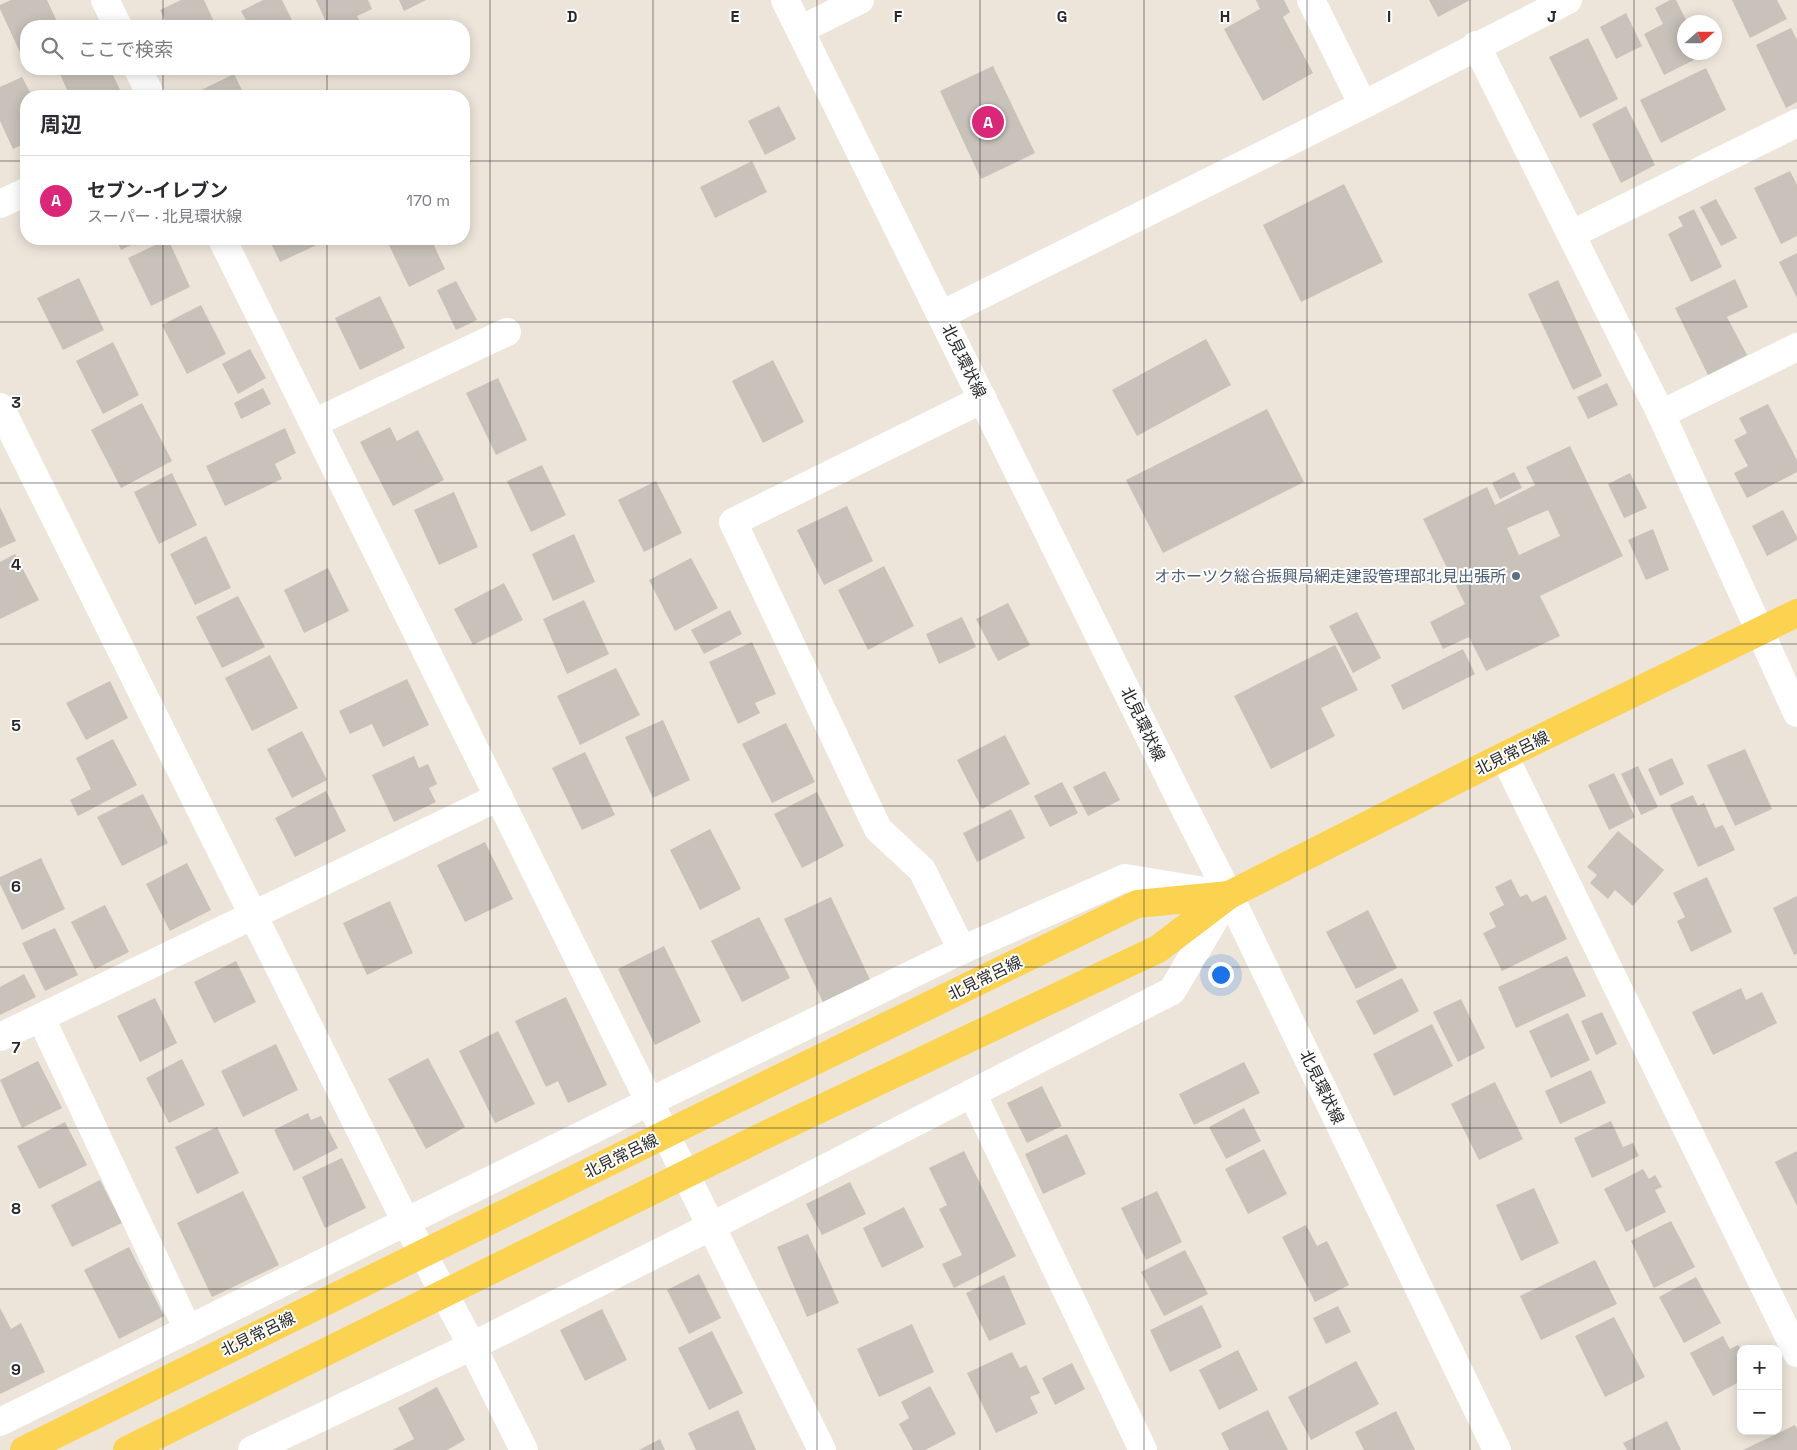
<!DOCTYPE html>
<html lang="ja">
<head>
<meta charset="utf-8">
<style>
  body { margin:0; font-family:"Space Grotesk","Noto Sans JP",sans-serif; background:#f7f7f7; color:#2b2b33 }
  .controls { position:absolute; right:15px; bottom:15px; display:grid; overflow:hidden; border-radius:10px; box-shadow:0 2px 12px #0003 }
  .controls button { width:45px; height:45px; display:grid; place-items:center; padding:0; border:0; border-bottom:1px solid #e1e1e2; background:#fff; color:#2b2b33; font:25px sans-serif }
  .compass { position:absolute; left:1677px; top:15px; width:45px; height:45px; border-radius:50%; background:#fff; box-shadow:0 2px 12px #0003; rotate:69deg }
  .you { position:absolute; left:1220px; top:974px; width:18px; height:18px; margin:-12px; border:4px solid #fff; border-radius:50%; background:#1a73e8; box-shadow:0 0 0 8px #1a73e833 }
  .badge { display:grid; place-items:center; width:32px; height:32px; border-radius:50%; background:#db2777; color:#fff; font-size:16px; font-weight:700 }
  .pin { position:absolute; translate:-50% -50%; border:2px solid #fff; box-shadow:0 1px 5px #0006 }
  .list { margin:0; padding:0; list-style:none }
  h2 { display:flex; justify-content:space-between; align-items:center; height:65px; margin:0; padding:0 20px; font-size:21px }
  h2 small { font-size:16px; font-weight:400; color:#7c7c81 }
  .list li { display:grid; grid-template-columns:32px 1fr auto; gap:15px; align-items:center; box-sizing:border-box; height:90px; padding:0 20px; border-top:1px solid #e1e1e2 }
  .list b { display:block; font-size:19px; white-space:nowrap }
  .list p { margin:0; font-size:16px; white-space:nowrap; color:#7c7c81 }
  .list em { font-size:16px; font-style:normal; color:#7c7c81 }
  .icon { flex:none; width:28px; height:28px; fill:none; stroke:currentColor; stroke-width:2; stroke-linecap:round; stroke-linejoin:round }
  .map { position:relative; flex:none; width:1797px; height:1450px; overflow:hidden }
  .search { position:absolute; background:#fff; box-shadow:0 2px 12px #0003; left:20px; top:20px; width:450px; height:55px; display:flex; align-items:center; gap:12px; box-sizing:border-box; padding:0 18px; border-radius:20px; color:#7c7c81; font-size:19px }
  .panel { position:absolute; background:#fff; box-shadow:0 2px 12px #0003; left:20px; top:90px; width:450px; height:155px; border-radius:20px }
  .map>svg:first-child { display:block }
  .building { fill:#c8c2ba; fill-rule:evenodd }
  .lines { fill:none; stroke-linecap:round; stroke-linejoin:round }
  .street { stroke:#fff; stroke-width:28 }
  .secondary { stroke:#fff; stroke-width:28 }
  .primary { stroke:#fbd351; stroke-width:28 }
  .grid { fill:none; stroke:#292929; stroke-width:1; stroke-opacity:0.55 }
  .service-dot { fill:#5c6f8a; stroke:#fff; stroke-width:2 }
  .labels { text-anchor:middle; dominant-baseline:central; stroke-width:4; stroke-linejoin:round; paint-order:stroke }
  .street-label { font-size:16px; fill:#292929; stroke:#fff }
  .service-label { font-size:16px; fill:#4e5e75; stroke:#fff; text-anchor:end }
  .grid-label { font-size:16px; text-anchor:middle; font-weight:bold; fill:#292929; stroke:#fff; stroke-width:4; stroke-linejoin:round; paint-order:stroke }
</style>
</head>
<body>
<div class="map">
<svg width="1797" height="1450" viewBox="0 0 1797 1450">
  <rect width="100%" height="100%" fill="#ede5da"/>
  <g class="building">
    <path d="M11,0h36l12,26h-33v34l-2,1 -24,-52v-4z"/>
    <path d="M181,0h23l12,26h-48l-8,-16z"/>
    <path d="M263,0h19l13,26h-46l-8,-15z"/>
    <path d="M316,0h52l4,9 -15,7 5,10h-34z"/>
    <path d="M399,0h27l-22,11z"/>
    <path d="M1256,0h28l6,12 -7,5 30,56 -50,28 -39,-72 36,-20z"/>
    <path d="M1429,0h41l-32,17z"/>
    <path d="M1670,0h6l11,22h-3v30h9l3,7 -32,16 -20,-41 19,-10 -8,-16z"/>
    <path d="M1732,0h45l10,19 -37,19z"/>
    <path d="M1626,13l16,33 -26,13 -16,-32z"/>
    <path d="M1791,28l6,12v62l-11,6 -30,-63z"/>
    <path d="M1588,38l30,61 -38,19 -31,-61z"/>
    <path d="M993,66l42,87 -54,26 -41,-88z"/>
    <path d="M1706,68l20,42 -65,33 -21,-43z"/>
    <path d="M66,69h44l13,27h-53l-11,-24z"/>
    <path d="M234,74l11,22h-48l-2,-3z"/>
    <path d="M22,77l10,19h-6v47l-13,6 -13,-28v-34z"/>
    <path d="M779,106l17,33 -31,16 -17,-34z"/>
    <path d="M1626,106l29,59 -34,18 -29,-59z"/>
    <path d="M752,161l15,31 -52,26 -15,-31z"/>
    <path d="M1790,171l7,14v51l-16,8 -27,-56z"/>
    <path d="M1344,184l39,78 -82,40 -38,-77z"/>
    <path d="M1716,199l21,39 -16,8 -21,-39z"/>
    <path d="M1694,209l28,58 -31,15 -23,-48 15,-8 -5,-9z"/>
    <path d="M116,239h27l-22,11z"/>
    <path d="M168,239l22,48 -39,19 -23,-48z"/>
    <path d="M269,239h50l2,4 -41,19z"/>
    <path d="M386,239h45l14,30 -36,18z"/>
    <path d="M1797,253v45l-18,-36z"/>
    <path d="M79,278l25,52 -41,20 -26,-52z"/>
    <path d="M1735,279l13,28 -21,10 20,38 -39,20 -33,-67z"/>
    <path d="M1558,280l44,96 -29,14 -45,-96z"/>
    <path d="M456,281l21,39 -21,10 -19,-40z"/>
    <path d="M380,296l25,52 -45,22 -25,-52z"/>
    <path d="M201,305l25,49 -39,20 -25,-49z"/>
    <path d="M1206,339l25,46 -94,51 -25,-46z"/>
    <path d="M113,342l26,53 -36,19 -27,-53z"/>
    <path d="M250,349l16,29 -28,16 -16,-30z"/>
    <path d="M773,360l31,62 -41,21 -31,-62z"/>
    <path d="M498,378l29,62 -31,15 -30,-62z"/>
    <path d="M1607,383l11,22 -30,14 -11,-22z"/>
    <path d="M263,388l8,16 -30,15 -7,-16z"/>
    <path d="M142,403l30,58 -51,27 -30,-58z"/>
    <path d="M1768,404l29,56v12l-50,26 -13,-25 14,-7 -14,-26 13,-7 -8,-15z"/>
    <path d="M1267,409l37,73 -141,71 -37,-73z"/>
    <path d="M390,427l7,14 21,-11 26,50 -51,26 -33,-64z"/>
    <path d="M285,428l11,25 -21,11 7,15 -57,27 -19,-40z"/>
    <path d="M1570,446l53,110 -83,40 20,40 -74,35 -17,-34 -26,12 -13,-27 35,-18 -42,-85 64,-32 8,18 40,-20 -9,-18zM1548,510l12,26 -41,19 -12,-27z"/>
    <path d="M542,465l24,50 -35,17 -24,-51z"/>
    <path d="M1514,472l8,16 -22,11 -8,-16z"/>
    <path d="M172,473l25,52 -38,19 -25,-52z"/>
    <path d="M1630,473l17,35 -23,10 -16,-34z"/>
    <path d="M656,481l26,52 -38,19 -26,-52z"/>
    <path d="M454,492l24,55 -39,18 -25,-55z"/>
    <path d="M847,506l26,55 -49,24 -27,-55z"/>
    <path d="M0,507l16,34 -16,7z"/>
    <path d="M1783,510l14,27v3l-30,16 -15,-30z"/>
    <path d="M1653,529l16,41 -23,10 -18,-40z"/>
    <path d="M574,534l21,48 -42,19 -21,-47z"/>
    <path d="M206,536l25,52 -36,17 -25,-51z"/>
    <path d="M15,554l24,46 -39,19v-57z"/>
    <path d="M691,558l27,50 -43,23 -26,-51z"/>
    <path d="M884,566l30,60 -46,24 -30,-60z"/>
    <path d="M328,568l21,43 -45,22 -20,-43z"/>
    <path d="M504,583l19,37 -50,25 -19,-36z"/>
    <path d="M238,596l27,51 -43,21 -26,-51z"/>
    <path d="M584,600l25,54 -42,20 -24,-55z"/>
    <path d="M1008,603l22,42 -32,16 -22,-42z"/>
    <path d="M730,610l12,24 -38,20 -13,-24z"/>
    <path d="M1357,612l24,46 -28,15 -24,-47z"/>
    <path d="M962,617l14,30 -37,17 -13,-30z"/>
    <path d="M752,642l24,52 -21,9 5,10 -22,11 -29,-62z"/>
    <path d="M1335,645l23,45 -37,18 14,28 -64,33 -37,-73z"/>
    <path d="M1463,649l12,25 -72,36 -12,-25z"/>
    <path d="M270,655l28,53 -46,23 -27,-53z"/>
    <path d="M616,668l24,47 -60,30 -23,-49z"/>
    <path d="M407,679l22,46 -46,22 -11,-23 -22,10 -11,-23z"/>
    <path d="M110,681l18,37 -42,22 -20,-37z"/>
    <path d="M663,720l27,60 -37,18 -28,-61z"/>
    <path d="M786,723l29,59 -43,21 -30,-59z"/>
    <path d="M302,731l25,49 -35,18 -25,-49z"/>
    <path d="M1005,735l25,49 -48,25 -25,-49z"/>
    <path d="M113,739l24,46 -59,31 -8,-16 21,-11 -15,-31z"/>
    <path d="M1745,749l27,60 -37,17 -28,-61z"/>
    <path d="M585,752l30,63 -33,15 -30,-62z"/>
    <path d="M414,756l5,12 9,-4 9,20 -8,4 7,14 -42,20 -22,-47z"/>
    <path d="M1672,758l12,26 -24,12 -12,-27z"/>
    <path d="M1638,766l20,41 -17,8 -20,-41z"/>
    <path d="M1105,771l15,29 -32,16 -15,-29z"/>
    <path d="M1614,773l21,44 -26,13 -21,-45z"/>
    <path d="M1062,782l16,31 -28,14 -16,-31z"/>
    <path d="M326,791l20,40 -51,26 -20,-39z"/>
    <path d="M817,792l27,54 -42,22 -28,-54z"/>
    <path d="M143,794l25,49 -46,23 -25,-49z"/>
    <path d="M1693,795l5,11 6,-3 11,25 8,-3 12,25 -37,17 -28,-62z"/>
    <path d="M1011,809l14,29 -48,24 -14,-29z"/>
    <path d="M710,829l31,60 -41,21 -30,-60z"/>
    <path d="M1618,831l46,39 -31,36 -18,-16 -7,9 -18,-16 7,-8 -10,-8z"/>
    <path d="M485,842l28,57 -48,23 -28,-57z"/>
    <path d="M41,858l24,51 -43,21 -22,-46v-7z"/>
    <path d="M187,863l24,47 -41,21 -24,-47z"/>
    <path d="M1707,877l25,55 -41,20 -14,-31 8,-4 -12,-24z"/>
    <path d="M1511,879l9,18 7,-3 5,8 14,-7 21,44 -65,32 -19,-38 13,-6 -7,-14 15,-8 -9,-18z"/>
    <path d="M1797,896v58l-3,1 -21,-47z"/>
    <path d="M831,897l43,91 -47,23 -43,-92z"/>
    <path d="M390,901l23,52 -46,22 -24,-52z"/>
    <path d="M105,905l24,47 -34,17 -24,-47z"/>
    <path d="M1368,910l29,58 -41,21 -30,-57z"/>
    <path d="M759,917l31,61 -48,24 -31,-61z"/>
    <path d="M55,928l23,47 -33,16 -23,-48z"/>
    <path d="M664,946l37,76 -46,23 -37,-76z"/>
    <path d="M1567,956l19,40 -70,32 -18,-41z"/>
    <path d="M236,961l20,41 -42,21 -20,-41z"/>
    <path d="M24,974l12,23 -36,18v-28z"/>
    <path d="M1402,978l17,33 -45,24 -18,-34z"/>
    <path d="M1741,988l5,12 16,-8 15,31 -64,32 -21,-43z"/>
    <path d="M566,997l41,88 -39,18 -10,-22 -12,6 -31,-66z"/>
    <path d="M155,998l22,45 -37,19 -23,-46z"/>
    <path d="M1461,999l24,49 -27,14 -25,-50z"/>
    <path d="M1602,1012l15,32 -21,11 -15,-34z"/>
    <path d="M1568,1013l22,47 -39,18 -22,-47z"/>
    <path d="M1432,1024l21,42 -59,30 -21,-42z"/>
    <path d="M498,1031l37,73 -40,19 -36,-72z"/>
    <path d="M276,1044l22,46 -55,27 -22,-46z"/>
    <path d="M428,1058l37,69 -39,22 -38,-70z"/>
    <path d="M182,1059l23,46 -36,18 -23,-45z"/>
    <path d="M38,1061l24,47 -40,20 -22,-48z"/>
    <path d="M1244,1062l16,31 -66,32 -15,-31z"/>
    <path d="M1591,1070l15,33 -46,21 -15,-33z"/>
    <path d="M1495,1082l28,57 -44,21 -28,-56z"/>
    <path d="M1042,1086l20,40 -35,17 -20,-40z"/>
    <path d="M1244,1108l17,33 -35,18 -17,-32z"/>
    <path d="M308,1113l3,7 10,-4 17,32 -44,23 -20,-41z"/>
    <path d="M1611,1121l12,26 10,-4 6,13 -47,22 -18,-40z"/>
    <path d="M65,1122l22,43 -48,24 -22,-43z"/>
    <path d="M217,1127l22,46 -42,21 -22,-47z"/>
    <path d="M1067,1134l19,40 -43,20 -18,-40z"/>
    <path d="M1264,1149l23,45 -39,20 -23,-45z"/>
    <path d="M964,1151l52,105 -62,32 -12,-24 20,-9 -23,-46 8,-4 -18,-37z"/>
    <path d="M1797,1151v55l-22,-44z"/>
    <path d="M342,1158l24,50 -41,20 -23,-51z"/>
    <path d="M1643,1169l6,10 6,-4 7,12 -7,3 11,22 -40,20 -22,-43z"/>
    <path d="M100,1180l22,43 -50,24 -21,-42z"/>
    <path d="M850,1182l16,32 -44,21 -16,-31z"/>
    <path d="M1534,1188l25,55 -38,18 -25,-56z"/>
    <path d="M243,1191l36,74 -67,32 -35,-74z"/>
    <path d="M1157,1191l25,51 -36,18 -25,-52z"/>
    <path d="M904,1207l20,40 -42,21 -19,-40z"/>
    <path d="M1671,1221l24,46 -41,21 -23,-47z"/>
    <path d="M1306,1225l11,21 10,-5 22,44 -34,17 -33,-65z"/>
    <path d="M808,1234l31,69 -32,14 -30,-70z"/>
    <path d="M129,1247l35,69 -45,23 -35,-69z"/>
    <path d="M1185,1250l23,44 -44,22 -23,-44z"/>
    <path d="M1595,1260l22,44 -76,36 -21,-44z"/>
    <path d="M699,1274l22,44 -32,16 -22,-44z"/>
    <path d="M1004,1275l22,49 -37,17 -23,-48z"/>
    <path d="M1696,1277l25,46 -37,20 -25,-46z"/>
    <path d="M1202,1305l20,42 -52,25 -20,-42z"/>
    <path d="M1338,1306l13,26 -25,12 -13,-26z"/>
    <path d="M0,1308l11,21 10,-6 24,49 -45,22z"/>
    <path d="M602,1309l25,51 -42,21 -25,-51z"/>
    <path d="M1614,1317l31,60 -40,20 -30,-61z"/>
    <path d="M912,1324l22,48 -55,25 -22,-48z"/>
    <path d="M712,1331l31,62 -34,17 -31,-62z"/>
    <path d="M1723,1336l7,13 8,-4 3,4v14l-3,1 3,6v11l-28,15 -23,-43z"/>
    <path d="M1238,1350l20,40 -39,20 -20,-40z"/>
    <path d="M1012,1352l8,16 6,-3 14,28 -10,4 8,16 -42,20 -29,-60z"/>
    <path d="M1356,1361l23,43 -68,36 -23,-43z"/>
    <path d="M1072,1363l13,26 -30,16 -13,-27z"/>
    <path d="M930,1386l26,48 -31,16h-12l-14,-26 10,-6 -8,-16z"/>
    <path d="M437,1387l28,53 -18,10h-55l22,-11 -16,-31z"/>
    <path d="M738,1410l18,40h-60l-8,-17z"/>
    <path d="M1268,1410l20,40h-59l-8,-17z"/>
    <path d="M1396,1411l19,39h-51l-9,-18z"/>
    <path d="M1667,1421l14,29h-54l-4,-7z"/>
    <path d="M1795,1425l2,4v21h-54z"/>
    <path d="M660,1439l5,11h-26z"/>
  </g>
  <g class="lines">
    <g class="street">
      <path d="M105,0l13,26"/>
      <path d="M1311,0l52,105"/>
      <path d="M800,30l60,-30"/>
      <path d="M1476,45l185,369 136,299"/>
      <path d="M138,69l13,27"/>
      <path d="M0,204l26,-12"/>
      <path d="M1572,234l225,-111"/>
      <path d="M222,239l600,1211"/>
      <path d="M941,315l422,-210 205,-105"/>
      <path d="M0,407l406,815 66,124 52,104"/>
      <path d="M1661,414l136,-67"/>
      <path d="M314,423l193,-91"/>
      <path d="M1504,756l293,597"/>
      <path d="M962,950l-40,-80 -44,-41 -145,-307 250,-123"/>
      <path d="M41,1018l147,312"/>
      <path d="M0,1037l499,-240"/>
      <path d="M972,1093l171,357"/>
      <path d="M0,1422l649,-320 313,-152 163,-72 104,17 -57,96 -460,235 -240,120 -220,104"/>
    </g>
    <path class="secondary" d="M785,0l395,799 49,96 268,555"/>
    <g class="primary">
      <path d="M24,1450l715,-352 398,-194 92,-9"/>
      <path d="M127,1450l634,-313 397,-188 71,-54 275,-139 293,-143"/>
    </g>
  </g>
  <path class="grid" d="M163,0v26M327,0v26M490,0v1450M653,0v1450M817,0v1450M980,0v1450M1144,0v1450M1307,0v1450M1470,0v1450M1634,0v1450M163,69v27M327,69v27M0,161h26M464,161h1333M163,239v1211M327,239v1211M0,322h1797M0,483h1797M0,644h1797M0,806h1797M0,967h1797M0,1128h1797M0,1289h1797"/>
  <circle class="service-dot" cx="1516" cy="576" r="5"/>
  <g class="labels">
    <g class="street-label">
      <text transform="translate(964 361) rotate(64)">北見環状線</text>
      <text transform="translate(1143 724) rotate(64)">北見環状線</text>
      <text transform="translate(1512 753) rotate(-26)">北見常呂線</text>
      <text transform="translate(985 978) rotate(-26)">北見常呂線</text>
      <text transform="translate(1322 1087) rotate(64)">北見環状線</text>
      <text transform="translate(621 1156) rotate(-26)">北見常呂線</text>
      <text transform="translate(258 1334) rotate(-26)">北見常呂線</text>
    </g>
    <g class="service-label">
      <text x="1506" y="576">オホーツク総合振興局網走建設管理部北見出張所</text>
    </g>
  </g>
  <g class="grid-label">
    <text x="572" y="22">D</text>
    <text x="735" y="22">E</text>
    <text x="898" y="22">F</text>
    <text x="1062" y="22">G</text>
    <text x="1225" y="22">H</text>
    <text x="1389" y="22">I</text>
    <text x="1552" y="22">J</text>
    <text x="16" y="408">3</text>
    <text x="16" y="570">4</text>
    <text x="16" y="731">5</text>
    <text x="16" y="892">6</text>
    <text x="16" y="1053">7</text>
    <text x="16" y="1214">8</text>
    <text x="16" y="1375">9</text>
  </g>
</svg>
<div class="controls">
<button>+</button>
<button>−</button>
</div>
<svg class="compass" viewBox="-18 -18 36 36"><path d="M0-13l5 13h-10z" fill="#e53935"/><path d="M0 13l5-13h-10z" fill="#7c7c81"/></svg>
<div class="you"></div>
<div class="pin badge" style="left:988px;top:122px">A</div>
<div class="search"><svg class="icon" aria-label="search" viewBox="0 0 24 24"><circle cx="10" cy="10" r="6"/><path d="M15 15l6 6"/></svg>ここで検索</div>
<section class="panel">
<h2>周辺<small></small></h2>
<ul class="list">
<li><span class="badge">A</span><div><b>セブン-イレブン</b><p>スーパー · 北見環状線</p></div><em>170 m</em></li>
</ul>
</section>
</div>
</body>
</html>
